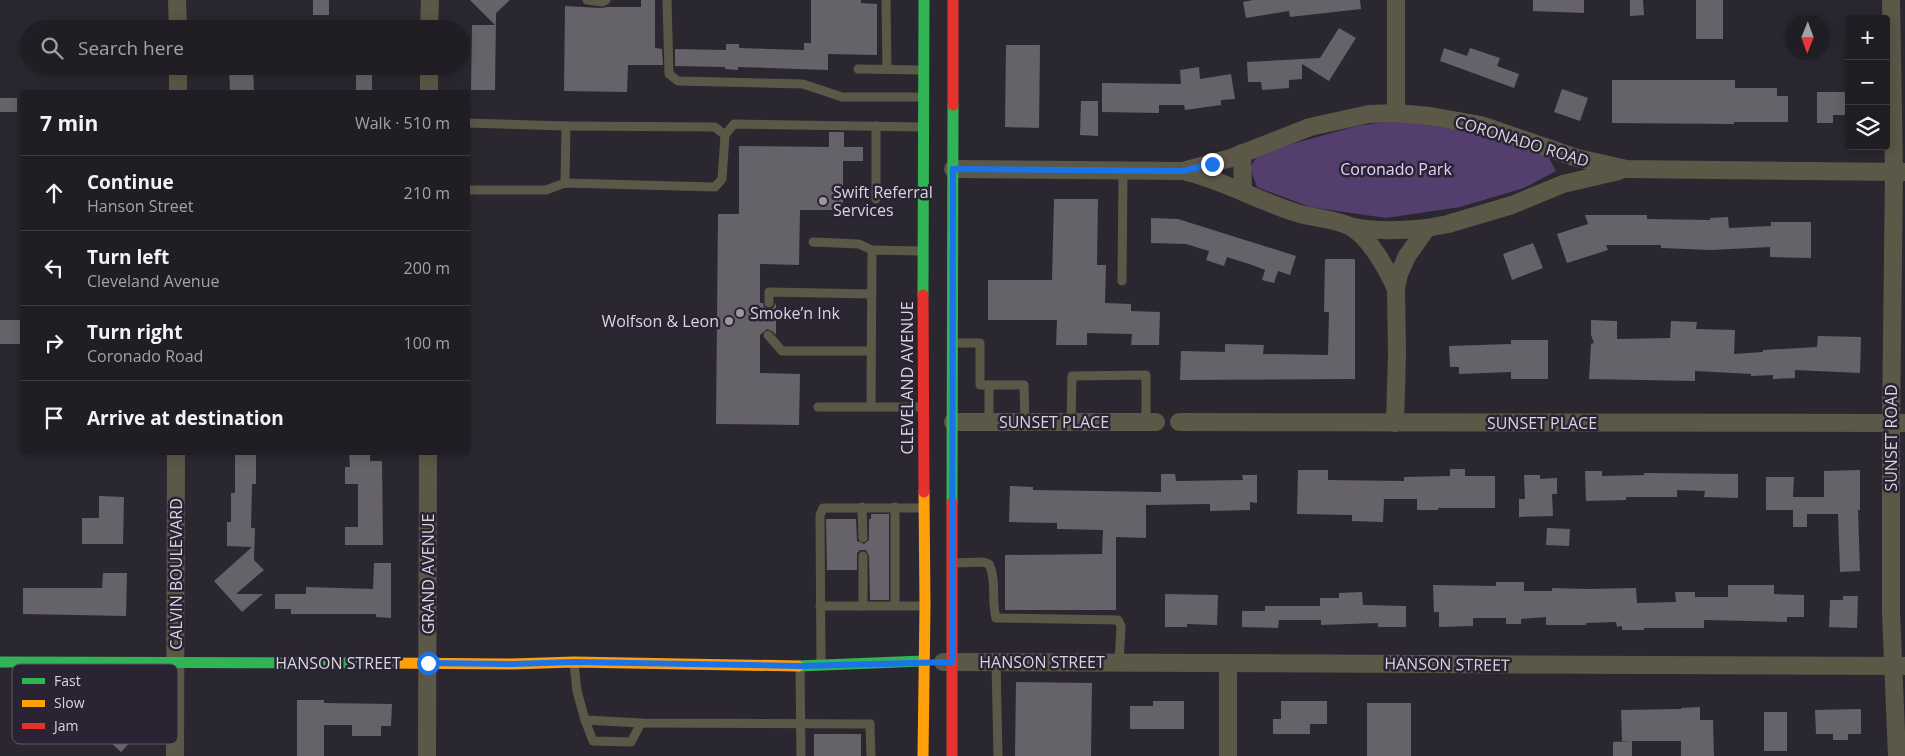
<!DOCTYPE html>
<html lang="en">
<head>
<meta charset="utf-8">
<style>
  body { margin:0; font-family:"Open Sans",sans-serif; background:#2d2a31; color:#f1f3f6 }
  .controls { position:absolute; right:15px; top:15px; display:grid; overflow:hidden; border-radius:5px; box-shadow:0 2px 12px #0003 }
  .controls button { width:45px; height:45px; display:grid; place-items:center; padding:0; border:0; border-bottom:1px solid #3d3b41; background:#201d24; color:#f1f3f6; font:25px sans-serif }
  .compass { position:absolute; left:1785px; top:15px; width:45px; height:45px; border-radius:50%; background:#201d24; box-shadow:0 2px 12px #0003; rotate:181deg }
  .stop { position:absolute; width:15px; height:15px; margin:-11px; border:4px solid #1a73e8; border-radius:50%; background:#fff }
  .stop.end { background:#1a73e8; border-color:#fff; box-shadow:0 1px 5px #0008 }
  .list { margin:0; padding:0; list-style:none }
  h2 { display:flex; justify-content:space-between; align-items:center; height:65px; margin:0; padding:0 20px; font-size:21px }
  h2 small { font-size:16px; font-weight:400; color:#a2a2a6 }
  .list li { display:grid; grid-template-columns:32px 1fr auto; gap:15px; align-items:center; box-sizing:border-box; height:75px; padding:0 20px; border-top:1px solid #3d3b41 }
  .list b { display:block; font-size:19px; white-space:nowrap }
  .list p { margin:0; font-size:16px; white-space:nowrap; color:#a2a2a6 }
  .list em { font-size:16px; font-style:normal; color:#a2a2a6 }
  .icon { flex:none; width:28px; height:28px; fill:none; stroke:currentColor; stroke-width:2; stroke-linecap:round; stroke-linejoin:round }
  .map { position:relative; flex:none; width:1905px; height:756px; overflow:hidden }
  .search { position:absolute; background:#201d24; box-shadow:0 2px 12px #0003; left:20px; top:20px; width:450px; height:55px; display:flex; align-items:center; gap:12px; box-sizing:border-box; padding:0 18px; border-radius:28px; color:#a2a2a6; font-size:19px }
  .panel { position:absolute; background:#201d24; box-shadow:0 2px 12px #0003; left:20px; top:90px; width:450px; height:365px; border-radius:5px }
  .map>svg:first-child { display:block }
  .green { fill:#533e6d }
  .building { fill:#66626a }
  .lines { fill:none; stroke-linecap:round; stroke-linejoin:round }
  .lane { stroke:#5c5848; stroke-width:9 }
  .street { stroke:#5c5848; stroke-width:18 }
  .fast { stroke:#30b455; stroke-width:11 }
  .slow { stroke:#ff9f0a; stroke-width:11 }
  .jam { stroke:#e5322d; stroke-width:11 }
  .route { stroke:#1a73e8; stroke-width:6 }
  .poi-dot { fill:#9b97a2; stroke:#2a2334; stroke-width:2 }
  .labels { text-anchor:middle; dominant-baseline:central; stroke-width:5; stroke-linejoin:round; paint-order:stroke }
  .street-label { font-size:16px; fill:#d8d4df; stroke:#2a2334 }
  .park-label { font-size:16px; fill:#e1d1fa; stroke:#2a2334 }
  .poi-label { font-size:16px; fill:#d8d4df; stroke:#2a2334; text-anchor:start }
  .key { fill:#2a2334; stroke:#5e5867; stroke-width:1 }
  .key-label { font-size:14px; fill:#d8d4df }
</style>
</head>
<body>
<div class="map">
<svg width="1905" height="756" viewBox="0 0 1905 756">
  <rect width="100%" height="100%" fill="#2b2730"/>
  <path class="green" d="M1394,121c56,1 102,18 155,37l7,13 -32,17 -64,19 -74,11 -76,-11 -53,-20 -7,-19 9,-15 98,-27z"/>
  <g class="building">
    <rect x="313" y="0" width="16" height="15"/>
    <path d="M470,0h40l-14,13 -1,77h-24l1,-65h23z"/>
    <path d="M641,0h14v48l7,1 1,16h-35l-1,27 -63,-1 1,-85 36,2 6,-1h34z"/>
    <path d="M811,0h50v3l16,1v51l-49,-1v16l-90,-3v3l-13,-1v-2l-50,-1v-17l51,1v-6h13v4l65,2v-7h7z"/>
    <path d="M1253,0h107l1,9 -71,8 -1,-6 -43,7 -3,-16z"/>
    <path d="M1533,0h51v13l-51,-2z"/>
    <path d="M1630,0h13l1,15 -14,1z"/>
    <rect x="1696" y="0" width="27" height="39"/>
    <path d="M1339,28l17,10 -27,43 -27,-17v15l-13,1v8l-27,2 -1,-8h-13l-1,-20 73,-4z"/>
    <path d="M1006,45h34l-1,83 -34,-1z"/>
    <path d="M1444,48l23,8 3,-8 30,10 -3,8 22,8 -5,14 -74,-27z"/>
    <path d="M229,66h24l1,26h-24z"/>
    <rect x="356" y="66" width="16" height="26"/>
    <path d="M1199,67l1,12 31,-5 4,25 -14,1v5l-36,5 -1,-5h-25v8l-57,-1v-29l79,1 -1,-14z"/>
    <path d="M1612,80h123v8h42v8h11v26h-54v2l-122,-1z"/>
    <path d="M1562,89l26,9 -8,23 -26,-9z"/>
    <path d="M1817,92h32v23h-16v8h-16z"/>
    <rect x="0" y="98" width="17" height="14"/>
    <path d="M1081,101h17v35l-18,-1z"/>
    <path d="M829,132h15v15h19v14h-20v49h-43l-1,55 -39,-1v39h3l1,4 5,2 4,-1 3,-5v32l-4,-4 -5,-2 -7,6v38l40,1 -1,51 -83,-1 2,-210h21v-68l90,1z"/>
    <path d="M1054,199h44l-1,66h9l-1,38 26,1v7l29,1 -1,33h-28l1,-11 -45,-1v12h-31l1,-25h-69v-40h64z"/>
    <path d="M1585,215h62v4l63,1v-2l18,-1 1,11 42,-2v-4h40v36l-41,-1v-10l-59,3 -50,-2v-3h-55l2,5 -41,13 -10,-29 31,-10z"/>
    <path d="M1151,218l27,1 118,37 -6,19 -12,-4 -4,12 -12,-3 3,-10 -13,-5 -25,-8 -3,9 -18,-6 3,-9 -23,-7 -35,-1z"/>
    <path d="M1533,243l10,25 -31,12 -9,-26z"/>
    <path d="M1325,259h30v120l-175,1 1,-29 44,1v-8l39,1 -1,9 65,1 1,-43h-5z"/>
    <rect x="0" y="320" width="22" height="24"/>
    <path d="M1591,320l26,1v18l53,-1 1,-17 26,1 -1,7 39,1 -1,24 29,-2v-2l54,-3 1,-11 43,1 -1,36 -65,-3v8l-22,1v-4l-22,1v-2l-56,-3v10l-106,-2 2,-35 3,-1 -3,-8z"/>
    <path d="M1511,340h37v39h-37v-7l-52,2v-7h-9l-1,-21 62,-2z"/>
    <path d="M235,452h21v32h-4l-1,44h4l-1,32 10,10 -28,24h27l-21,18 -28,-31 38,-34 -25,-1v-24h4v-29h4z"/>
    <path d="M349,452h21v9h12l1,84h-38v-18h13v-43h-13v-17h5z"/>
    <path d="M1450,469h15v7h30v32h-57v2h-21v-11h-33l-1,23 -31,-1v-6l-55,-1 1,-44h30v10l76,1v-4l46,-1z"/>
    <path d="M1860,470v40h-2l2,61 -20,1 -2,-58h-31v13h-14v-17h-27v-33h28l-1,20h31v-26z"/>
    <path d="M1585,471h17v5l42,-1v-2l94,1v24l-34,-1 1,-6 -28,-1v7h-51v3l-40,1z"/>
    <path d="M1161,474h14l1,7 67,-1 -1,-5h15v28l-7,-1v8l-40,1v-7l-64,1v33l-30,-1v73h-111v-55l97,-1 1,-24 -46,-1v-6l-48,-1 1,-36 23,1v3l128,2z"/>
    <path d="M1524,475h16v4l17,-1v16h-5l1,22 -34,1v-18h6z"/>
    <path d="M99,496l25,1 -1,47h-41v-26h17z"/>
    <path d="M871,514h18v86h-19l-1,-44 -3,-6h-6l-3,3v17h-30l-1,-51h30l1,22 7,3 5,-4v-21h2z"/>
    <path d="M1547,528l23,1 -1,17 -23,-1z"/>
    <path d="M374,563h17v55l-15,-1v-3h-85v-5h-16v-15h31v-7l67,2z"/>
    <path d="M103,573h24l-1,43 -103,-2v-26h79z"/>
    <path d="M1496,582h28v9h28v-3l35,1 49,-1 1,15 39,-1 -1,-10h20v5h33v-12h46v9l30,1v22h-17v5l-83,-2v8h-60v2h-22v-4l-5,1 -1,-5 -30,1v2h-40v-8l-25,2v5h-15v-6h-33v8l-34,1v-15h-5l-1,-27 63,1z"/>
    <path d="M1362,592l1,13 43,1v21h-28v-4l-57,2v-5h-42l-1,8 -36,-1v-16h23v-5h55v-8h19v-5z"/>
    <path d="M1165,594l53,1 -1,30 -30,-1v3h-22z"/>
    <path d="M1843,596h15l-1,32 -28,-1 1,-27h13z"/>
    <path d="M1016,682l76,1 -1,73h-76z"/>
    <path d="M297,700h27v3l68,1 -1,22h-10v10h-29v-11h-28v31h-27z"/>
    <path d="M1153,701h31v28h-54v-23h23z"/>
    <path d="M1281,701h46v23h-17v10h-37v-15h8z"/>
    <rect x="1367" y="703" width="44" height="53"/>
    <path d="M1700,707v13h13l1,36h-33v-15h-59l-1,-31 60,-1v-1z"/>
    <path d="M110,708l18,17 3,-3 10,9 -20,21 -13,-12 3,-3 -15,-15z"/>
    <path d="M1861,709v25h-13v6h-15v-6h-17l-1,-24z"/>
    <rect x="1764" y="712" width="23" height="39"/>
    <rect x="814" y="734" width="47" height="22"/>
    <path d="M1632,741v15h-19v-14z"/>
  </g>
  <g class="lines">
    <g class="lane">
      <path d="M587,0l15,2 4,-2"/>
      <path d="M667,0l2,74 9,7 125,3 39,13h78"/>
      <path d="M886,0l1,69"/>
      <path d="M858,69l63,1"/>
      <path d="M468,123l98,3 -1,57"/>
      <path d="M566,126l149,1 10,8"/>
      <path d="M876,126v73"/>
      <path d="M468,190h78l19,-7 150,4 7,-8 3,-44 9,-11 186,3"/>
      <path d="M813,242l46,2 13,6"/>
      <path d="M920,251l-48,-1 -1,157h50"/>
      <path d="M1122,281l1,-110"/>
      <path d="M769,303v-11l103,2"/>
      <path d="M768,335l14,16h89"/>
      <path d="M955,343h25v42h9"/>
      <path d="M818,407h53"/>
      <path d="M989,421v-36h35l1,36"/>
      <path d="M1071,422l1,-46 74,-1v47"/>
      <path d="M862,507l1,31"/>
      <path d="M895,507v98"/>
      <path d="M863,556v50"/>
      <path d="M955,563l28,-1 6,2c8,17 2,36 7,54l122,2 3,6 -2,37"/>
      <path d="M820,606h102"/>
      <path d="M996,662l2,94"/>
      <path d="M574,664l3,27 8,29 56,3 229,1 1,32"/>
      <path d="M821,664l-1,-149 3,-7h98"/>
      <path d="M800,666l1,90"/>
      <path d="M585,720l8,21 38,1 10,-19"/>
    </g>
    <g class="street">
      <path d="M177,0l1,29"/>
      <path d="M1396,0v113"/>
      <path d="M1891,0l3,172 -3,251v190l6,143"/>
      <path d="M429,29l1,-29"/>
      <path d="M178,92v-26"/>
      <path d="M429,92v-26"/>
      <path d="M1242,153l1,38"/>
      <path d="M953,169l230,2c40,9 75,30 114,42 15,5 39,6 52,13 20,10 38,43 47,63"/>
      <path d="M1183,171l48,-13 79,-31 59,-13 27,-1 34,3 51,9 96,33 50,11 278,3"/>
      <path d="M1349,226c26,6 51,5 78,2"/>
      <path d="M953,422h203"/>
      <path d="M1179,422l726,1"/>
      <path d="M1395,423l2,-69 -1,-65 3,-15 8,-18 20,-28 21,-4 64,-19 51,-21 56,-13"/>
      <path d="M943,662l962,4"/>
      <path d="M175,756l1,-304"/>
      <path d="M427,756l1,-304"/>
      <path d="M1228,756v-93"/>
    </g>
    <g class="fast">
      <path d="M923,295l1,-295"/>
      <path d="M952,503l1,-398"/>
      <path d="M0,662l384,1"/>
      <path d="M798,666l125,-5"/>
    </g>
    <g class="slow">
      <path d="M384,663l128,1 62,-2 224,4"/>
      <path d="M923,756l2,-150 -1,-114"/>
    </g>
    <g class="jam">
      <path d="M953,105v-105"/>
      <path d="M923,295l1,197"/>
      <path d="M952,756v-253"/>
    </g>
  </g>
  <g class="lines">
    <path class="route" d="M428,663l84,1 62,-2 226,4 152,-4 1,-493 230,2 29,-7"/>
  </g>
  <g class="poi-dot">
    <circle cx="823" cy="201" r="5"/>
    <circle cx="740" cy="313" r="5"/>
    <circle cx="729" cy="321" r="5"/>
  </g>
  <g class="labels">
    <g class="street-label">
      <text transform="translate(1522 141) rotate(17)">CORONADO ROAD</text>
      <text transform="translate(907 378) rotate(-90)">CLEVELAND AVENUE</text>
      <text x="1054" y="422">SUNSET PLACE</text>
      <text x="1542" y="423">SUNSET PLACE</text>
      <text transform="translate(1891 438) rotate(-90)">SUNSET ROAD</text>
      <text transform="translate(176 574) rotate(-90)">CALVIN BOULEVARD</text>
      <text transform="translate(428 574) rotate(-90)">GRAND AVENUE</text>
      <text x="1042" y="662">HANSON STREET</text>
      <text x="338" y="663">HANSON STREET</text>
      <text transform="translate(1447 664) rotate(1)">HANSON STREET</text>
    </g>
    <g class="park-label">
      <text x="1396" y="169">Coronado Park</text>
    </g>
    <g class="poi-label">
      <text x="833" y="192">Swift Referral<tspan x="833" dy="18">Services</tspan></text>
      <text x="750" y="313">Smoke’n Ink</text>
      <text x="719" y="321" text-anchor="end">Wolfson &amp; Leon</text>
    </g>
  </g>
  <rect x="12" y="664" width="166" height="80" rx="8" class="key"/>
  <rect x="22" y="678" width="23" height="6" fill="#30b455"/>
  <rect x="22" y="700" width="23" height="7" fill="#ff9f0a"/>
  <rect x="22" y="723" width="23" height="6" fill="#e5322d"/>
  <g class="key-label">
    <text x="54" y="686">Fast</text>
    <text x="54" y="708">Slow</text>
    <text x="54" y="731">Jam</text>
  </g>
</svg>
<div class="controls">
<button>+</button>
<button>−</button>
<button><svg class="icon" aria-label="layers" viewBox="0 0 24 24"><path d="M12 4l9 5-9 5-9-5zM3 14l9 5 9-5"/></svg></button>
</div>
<svg class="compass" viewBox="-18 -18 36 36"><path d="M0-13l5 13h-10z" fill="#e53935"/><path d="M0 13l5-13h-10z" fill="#a2a2a6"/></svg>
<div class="stop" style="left:428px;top:663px"></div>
<div class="stop end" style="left:1212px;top:164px"></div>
<div class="search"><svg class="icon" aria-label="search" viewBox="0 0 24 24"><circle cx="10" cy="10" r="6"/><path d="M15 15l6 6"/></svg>Search here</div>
<section class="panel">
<h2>7 min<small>Walk · 510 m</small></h2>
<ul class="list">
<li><svg class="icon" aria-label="ahead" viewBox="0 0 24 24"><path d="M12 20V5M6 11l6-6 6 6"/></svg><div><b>Continue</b><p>Hanson Street</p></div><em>210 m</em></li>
<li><svg class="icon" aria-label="left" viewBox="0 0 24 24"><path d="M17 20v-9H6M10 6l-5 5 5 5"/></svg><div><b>Turn left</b><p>Cleveland Avenue</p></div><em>200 m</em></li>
<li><svg class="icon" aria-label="right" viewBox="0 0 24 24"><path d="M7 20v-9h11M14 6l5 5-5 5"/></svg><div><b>Turn right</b><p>Coronado Road</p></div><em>100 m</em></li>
<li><svg class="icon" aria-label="arrive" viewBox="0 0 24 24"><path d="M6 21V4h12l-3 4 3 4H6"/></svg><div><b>Arrive at destination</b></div></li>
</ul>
</section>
</div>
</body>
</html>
